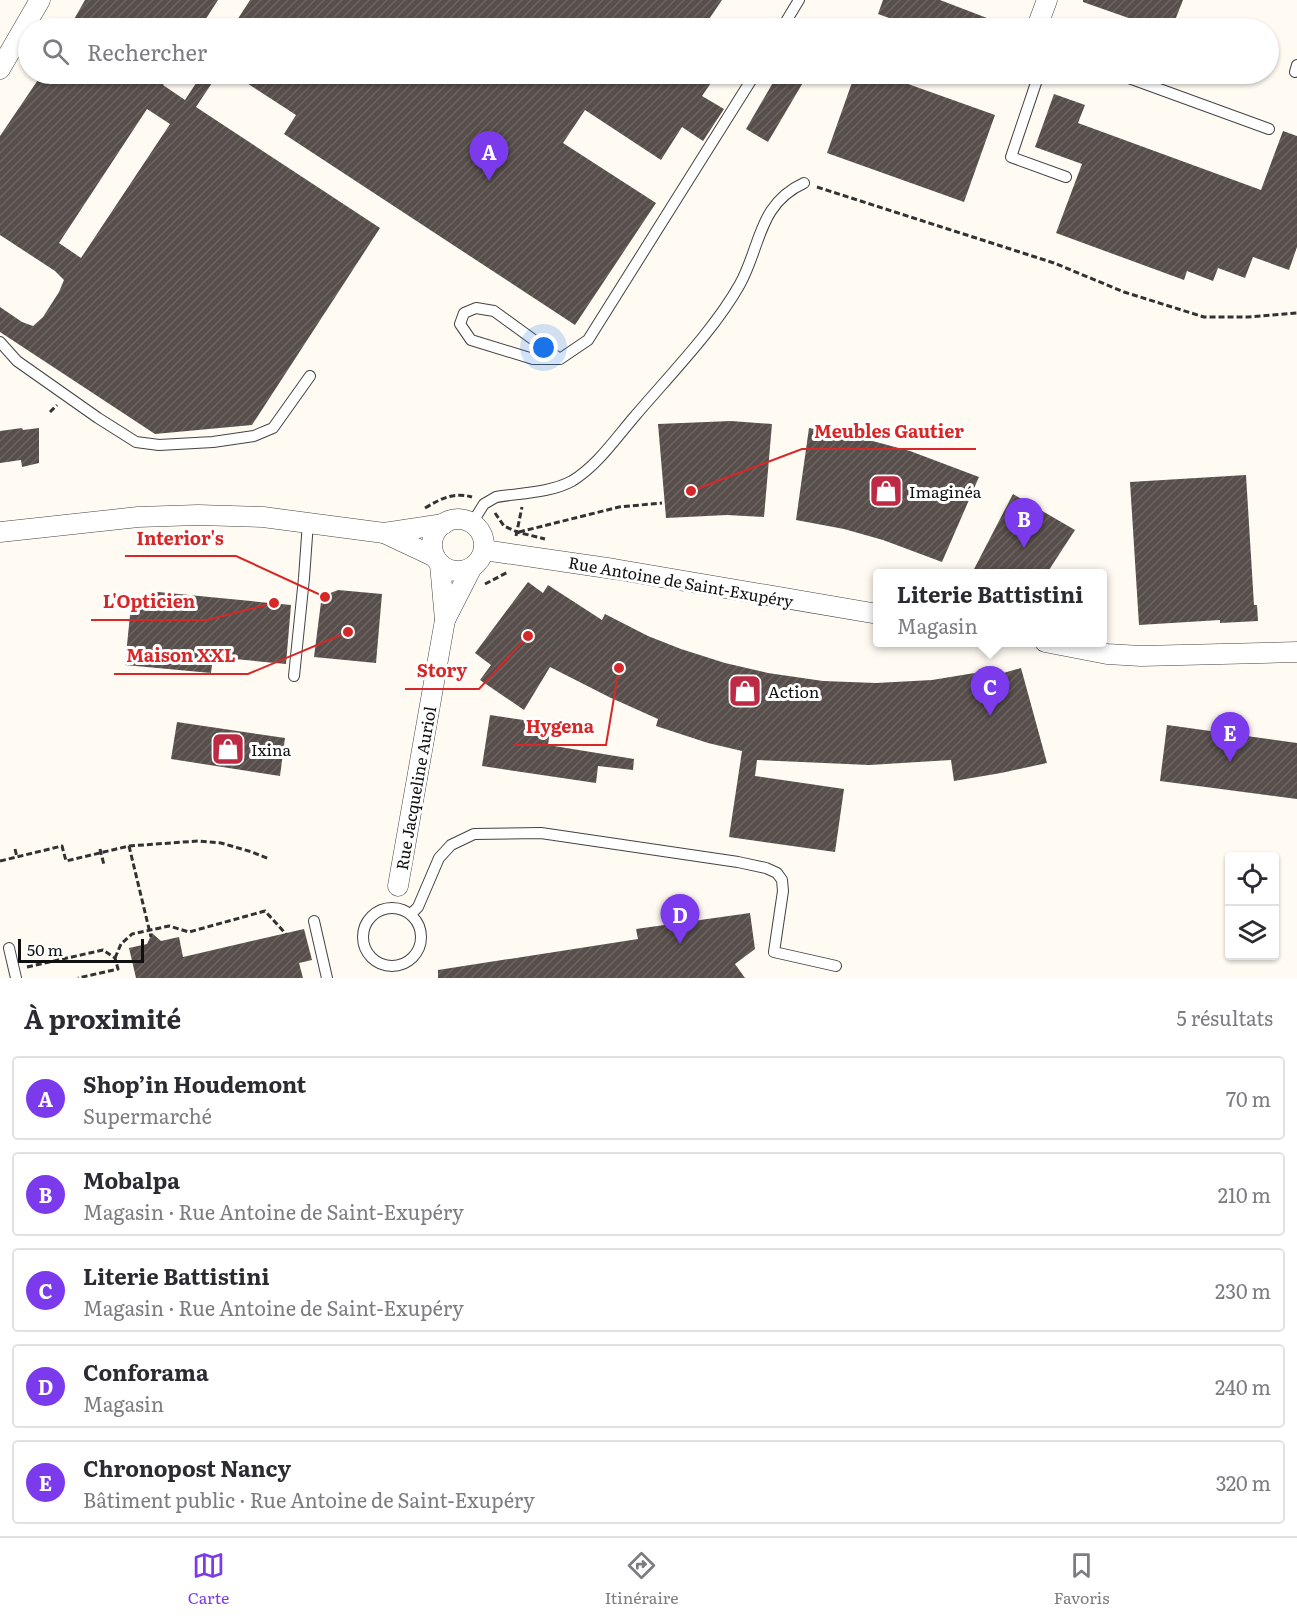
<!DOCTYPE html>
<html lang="fr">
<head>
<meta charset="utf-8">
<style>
  body { margin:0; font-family:Literata,serif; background:#f2f2f3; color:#2b2b33 }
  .controls { position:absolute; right:18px; bottom:18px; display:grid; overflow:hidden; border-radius:6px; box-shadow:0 2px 4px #0004 }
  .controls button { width:54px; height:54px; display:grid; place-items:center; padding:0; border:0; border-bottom:2px solid #e1e1e2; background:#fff; color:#2b2b33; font:30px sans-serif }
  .scale { position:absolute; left:18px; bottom:15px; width:126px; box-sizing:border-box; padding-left:6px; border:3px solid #101010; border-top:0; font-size:16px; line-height:21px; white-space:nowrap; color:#101010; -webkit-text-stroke:4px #fff; paint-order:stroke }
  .you { position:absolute; left:544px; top:348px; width:21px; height:21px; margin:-15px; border:4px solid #fff; border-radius:50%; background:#1a73e8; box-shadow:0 0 0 9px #1a73e833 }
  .badge { display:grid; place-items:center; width:39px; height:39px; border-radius:50%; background:#7c3aed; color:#fff; font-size:20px; font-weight:700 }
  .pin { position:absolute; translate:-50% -50px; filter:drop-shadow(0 2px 3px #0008) }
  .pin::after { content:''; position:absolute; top:32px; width:21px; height:18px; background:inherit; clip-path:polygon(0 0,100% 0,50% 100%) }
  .popup { position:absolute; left:873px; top:569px; width:234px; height:78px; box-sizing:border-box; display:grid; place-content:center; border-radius:6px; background:#fff; filter:drop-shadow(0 2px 4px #0005); font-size:20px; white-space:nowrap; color:#7c7c81 }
  .popup b { font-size:22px; color:#2b2b33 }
  .popup::after { content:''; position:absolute; left:50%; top:100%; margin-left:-12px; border:12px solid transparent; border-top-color:#fff }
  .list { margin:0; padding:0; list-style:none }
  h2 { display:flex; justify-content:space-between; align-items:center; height:78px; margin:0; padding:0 24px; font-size:26px }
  h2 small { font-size:20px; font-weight:400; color:#7c7c81 }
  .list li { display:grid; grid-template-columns:39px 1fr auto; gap:18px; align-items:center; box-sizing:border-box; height:84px; margin:0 12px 12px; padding:0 12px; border:2px solid #e1e1e2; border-radius:6px }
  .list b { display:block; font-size:22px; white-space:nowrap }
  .list p { margin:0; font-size:20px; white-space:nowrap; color:#7c7c81 }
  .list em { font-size:20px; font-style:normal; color:#7c7c81 }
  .icon { flex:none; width:33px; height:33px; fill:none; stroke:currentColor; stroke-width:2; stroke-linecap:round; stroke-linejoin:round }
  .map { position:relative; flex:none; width:1297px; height:978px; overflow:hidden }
  .search { position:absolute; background:#fff; box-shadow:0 2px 4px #0004; left:18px; right:18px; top:18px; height:66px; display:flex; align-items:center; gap:15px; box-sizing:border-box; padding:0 21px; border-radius:33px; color:#7c7c81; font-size:22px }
  .sheet { height:558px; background:#fff }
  nav { display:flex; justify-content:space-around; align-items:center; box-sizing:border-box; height:84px; border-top:2px solid #e1e1e2; background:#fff; font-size:16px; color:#7c7c81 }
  nav a { display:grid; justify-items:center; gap:3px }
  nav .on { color:#7c3aed }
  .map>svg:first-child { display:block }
  .building { fill:url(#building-hatch); fill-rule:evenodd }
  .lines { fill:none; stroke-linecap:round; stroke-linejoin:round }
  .lane-casing { stroke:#434343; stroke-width:12 }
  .street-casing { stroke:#434343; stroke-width:21 }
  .path { stroke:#323232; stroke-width:3; stroke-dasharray:6 3; stroke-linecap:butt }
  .lane { stroke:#fff; stroke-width:10 }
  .street { stroke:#fff; stroke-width:20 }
  .labels { text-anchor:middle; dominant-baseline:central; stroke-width:6; stroke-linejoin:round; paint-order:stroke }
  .poi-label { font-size:16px; fill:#101010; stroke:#fff; text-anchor:start }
  .street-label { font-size:16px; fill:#101010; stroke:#fff }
  .leader { fill:none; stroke:#d62828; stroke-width:2 }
  .callout-dot { fill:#d62828; stroke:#fff; stroke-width:2 }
  .callout-label { font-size:18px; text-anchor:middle; font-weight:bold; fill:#d62828; stroke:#fff; stroke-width:6; stroke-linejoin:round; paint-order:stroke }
</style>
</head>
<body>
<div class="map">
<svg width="1297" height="978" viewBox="0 0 1297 978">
  <defs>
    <pattern id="building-hatch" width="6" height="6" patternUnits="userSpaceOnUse" patternTransform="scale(1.5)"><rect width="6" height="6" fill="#584f4c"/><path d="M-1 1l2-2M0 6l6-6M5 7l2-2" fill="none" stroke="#6b6461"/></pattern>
  </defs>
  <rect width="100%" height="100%" fill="#fffbf3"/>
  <g class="building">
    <path d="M85,0h133l-18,28h-131z"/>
    <path d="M250,0h472l-19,28h-471z"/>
    <path d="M883,0h57l47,18 -3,10h-67l-39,-14z"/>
    <path d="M1083,0h100l-11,28h-15l-74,-26z"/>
    <path d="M42,74h128l-7,11 22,15 17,-26h16l-22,33 184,121 -128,197 -97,9 -155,-102v-25l22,15 11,4 10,-9 16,-25 5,-12 -9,-9 -55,-36v-99zM147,109l23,15 -89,134 -22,-15z"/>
    <path d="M233,74h484l-15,22 22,13 -21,32 -21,-14 -21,33 -76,-50 -22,33 93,60 -81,122 -291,-191 12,-19z"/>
    <path d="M778,74h30l-40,68 -22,-13z"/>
    <path d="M855,74h25l115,41 -31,87 -137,-49z"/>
    <path d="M1054,94l31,11 -7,18 183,67 22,-59 14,5v111l-8,23 -36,-13 -8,21 -27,-10 -5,13 -26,-10 -3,9 -128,-47 26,-69 -47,-17z"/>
    <path d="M731,421l41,3 -8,93 -37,-2 -61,3 -8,-94z"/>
    <path d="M22,428l1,2 16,-2v35l-17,4 -1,-7 -21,3v-32z"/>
    <path d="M809,428l56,11 45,12 69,26 -37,85 -59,-22 -39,-11 -48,-9z"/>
    <path d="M1246,475l8,130h3l1,16 -38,2v-3l-81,5 -9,-143z"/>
    <path d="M1013,494l62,36 -28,43h-75z"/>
    <path d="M528,582l15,11 5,-8 54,35 3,-6 43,22 33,13 44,14 43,10 55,8 53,2 56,-3 67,-11 1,5 21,-6 26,95 -46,10 -47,8 -3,-21 -82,5 -112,-5 -2,16 89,13 -9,63 -106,-15 13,-86 -34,-8 -52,-17 2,-7 -49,-22 -59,-30 -26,43 -44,-30 11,-15 -16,-12z"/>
    <path d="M338,590l44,4 -6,69 -62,-6 7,-55 7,-8z"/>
    <path d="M158,592l133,13 -5,59 -73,-7 -2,16 -86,-8 5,-50 4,-11 9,-9z"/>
    <path d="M490,715l61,9 -3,21 86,14 -1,11 -35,-4 -2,17 -114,-17z"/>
    <path d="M177,722l108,16 -5,38 -109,-17z"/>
    <path d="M1167,725l130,18v56l-137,-18z"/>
    <path d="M750,913l5,36 -20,15 10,14h-307v-8l200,-31 -2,-10z"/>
    <path d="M304,929l8,31 -13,3 4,15h-167l-7,-30 18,-4 5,-11 9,8 18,-4 4,20z"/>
  </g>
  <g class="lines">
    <g class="lane-casing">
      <g id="lane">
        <path d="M782,28l17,-28"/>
        <path d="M1295,72l2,-7"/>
        <path d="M1039,74l-28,83 55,20"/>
        <path d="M1118,74l151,55"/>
        <path d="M0,342l17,19 81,57 38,24 23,3 54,-3 41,-6 19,-8 37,-52"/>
        <path d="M560,359l-66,-48 -18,-3 -12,5 -4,11 11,16 62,19h27l28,-19 167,-266"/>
        <path d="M472,523l12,-19 12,-7c24,-4 54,-4 76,-16 25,-15 44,-43 63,-65 34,-40 80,-87 105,-132 21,-38 18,-80 64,-101"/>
        <path d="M294,676l10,-98 4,-56"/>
        <circle cx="392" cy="937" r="29"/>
        <path d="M411,914l7,-7 21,-49 12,-13 23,-11 67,-1 197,29 28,6 11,5 5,7 1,11 -9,61 62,14"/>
        <path d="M314,921l13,57"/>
        <path d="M9,948l7,30"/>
      </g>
    </g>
    <g class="street-casing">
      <g id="street">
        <path d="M1037,27l10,-27"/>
        <path d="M0,69l40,-69"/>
        <circle cx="458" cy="545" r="26"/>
        <path d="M0,532l138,-15 60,-2 65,2 121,16 60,-9"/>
        <path d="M384,533l51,24"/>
        <path d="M484,550l130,19 264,45"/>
        <path d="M445,620l27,-53"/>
        <path d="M1045,642l62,12 34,2 156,-4"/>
        <path d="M398,886l47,-266 -5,-56"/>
      </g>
    </g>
    <g class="path">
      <path d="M817,187l237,76 70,29 80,25h44l49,-4"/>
      <path d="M50,412l7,-7"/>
      <path d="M425,508c17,-10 29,-16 47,-11"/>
      <path d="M495,513l9,13 13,6 28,7"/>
      <path d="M519,532l100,-25 43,-4"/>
      <path d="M516,536l6,-29"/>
      <path d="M485,584l23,-12"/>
      <path d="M129,846l22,91"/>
      <path d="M15,849l2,8"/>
      <path d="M100,849l4,16"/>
      <path d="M0,861l62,-15 4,15 63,-15 69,-5 23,2 31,9 17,7"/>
      <path d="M115,958l6,-14 11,-10 37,-8 20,6 76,-21 21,23"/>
      <path d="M27,967l76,-17 12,8 3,11 -40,9"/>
    </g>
    <use href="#lane" class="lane"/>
    <use href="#street" class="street"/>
  </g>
  <defs>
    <g id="shop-square" transform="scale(1.725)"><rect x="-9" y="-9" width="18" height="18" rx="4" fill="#be2a44" stroke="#fff"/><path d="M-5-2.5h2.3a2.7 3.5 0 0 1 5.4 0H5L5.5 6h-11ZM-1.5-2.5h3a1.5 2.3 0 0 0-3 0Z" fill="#fff"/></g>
  </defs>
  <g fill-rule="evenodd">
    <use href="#shop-square" x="886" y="491"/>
    <use href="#shop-square" x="745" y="691"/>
    <use href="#shop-square" x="228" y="749"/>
  </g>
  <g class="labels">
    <g class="poi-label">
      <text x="909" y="491">Imaginéa</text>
      <text x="768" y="691">Action</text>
      <text x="251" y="749">Ixina</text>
    </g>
    <g class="street-label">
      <text transform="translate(681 581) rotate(10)">Rue Antoine de Saint-Exupéry</text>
      <text transform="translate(415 788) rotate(-80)">Rue Jacqueline Auriol</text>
    </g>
  </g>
  <path class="leader" d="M691 491L802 449H976M325 597L236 556H125M274 603L207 620H91M348 632L248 674H114M528 636L479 689H405M619 668L606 745H513"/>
  <g class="callout-dot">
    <circle cx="691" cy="491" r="6"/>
    <circle cx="325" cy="597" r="6"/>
    <circle cx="274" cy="603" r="6"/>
    <circle cx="348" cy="632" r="6"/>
    <circle cx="528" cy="636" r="6"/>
    <circle cx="619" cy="668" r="6"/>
  </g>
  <g class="callout-label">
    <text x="889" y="438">Meubles Gautier</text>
    <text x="180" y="545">Interior's</text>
    <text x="149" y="608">L'Opticien</text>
    <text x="181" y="662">Maison XXL</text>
    <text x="442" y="677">Story</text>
    <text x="560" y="733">Hygena</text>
  </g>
</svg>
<div class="controls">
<button><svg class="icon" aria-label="locate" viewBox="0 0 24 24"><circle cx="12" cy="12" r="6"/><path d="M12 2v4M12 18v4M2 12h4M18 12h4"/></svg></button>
<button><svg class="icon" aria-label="layers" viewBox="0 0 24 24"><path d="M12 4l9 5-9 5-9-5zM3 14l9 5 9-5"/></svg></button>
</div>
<div class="scale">50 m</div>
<div class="you"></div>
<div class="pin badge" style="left:489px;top:181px">A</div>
<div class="pin badge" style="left:1024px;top:548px">B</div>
<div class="pin badge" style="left:990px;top:716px">C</div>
<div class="popup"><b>Literie Battistini</b>Magasin</div>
<div class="pin badge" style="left:680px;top:944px">D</div>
<div class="pin badge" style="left:1230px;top:762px">E</div>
<div class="search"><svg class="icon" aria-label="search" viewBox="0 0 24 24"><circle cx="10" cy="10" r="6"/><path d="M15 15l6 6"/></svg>Rechercher</div>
</div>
<section class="sheet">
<h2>À proximité<small>5 résultats</small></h2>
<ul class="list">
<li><span class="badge">A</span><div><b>Shop’in Houdemont</b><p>Supermarché</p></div><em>70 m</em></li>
<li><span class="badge">B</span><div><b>Mobalpa</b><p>Magasin · Rue Antoine de Saint-Exupéry</p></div><em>210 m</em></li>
<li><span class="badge">C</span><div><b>Literie Battistini</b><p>Magasin · Rue Antoine de Saint-Exupéry</p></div><em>230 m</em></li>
<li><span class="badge">D</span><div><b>Conforama</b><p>Magasin</p></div><em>240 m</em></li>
<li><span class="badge">E</span><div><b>Chronopost Nancy</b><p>Bâtiment public · Rue Antoine de Saint-Exupéry</p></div><em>320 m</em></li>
</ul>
</section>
<nav>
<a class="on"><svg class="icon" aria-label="map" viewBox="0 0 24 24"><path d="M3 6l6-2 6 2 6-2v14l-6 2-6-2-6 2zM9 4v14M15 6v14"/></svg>Carte</a>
<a><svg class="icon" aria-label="directions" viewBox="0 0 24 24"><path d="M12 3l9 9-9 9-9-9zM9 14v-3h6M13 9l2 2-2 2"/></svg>Itinéraire</a>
<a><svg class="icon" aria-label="saved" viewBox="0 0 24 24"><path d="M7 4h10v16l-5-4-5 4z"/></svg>Favoris</a>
</nav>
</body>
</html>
